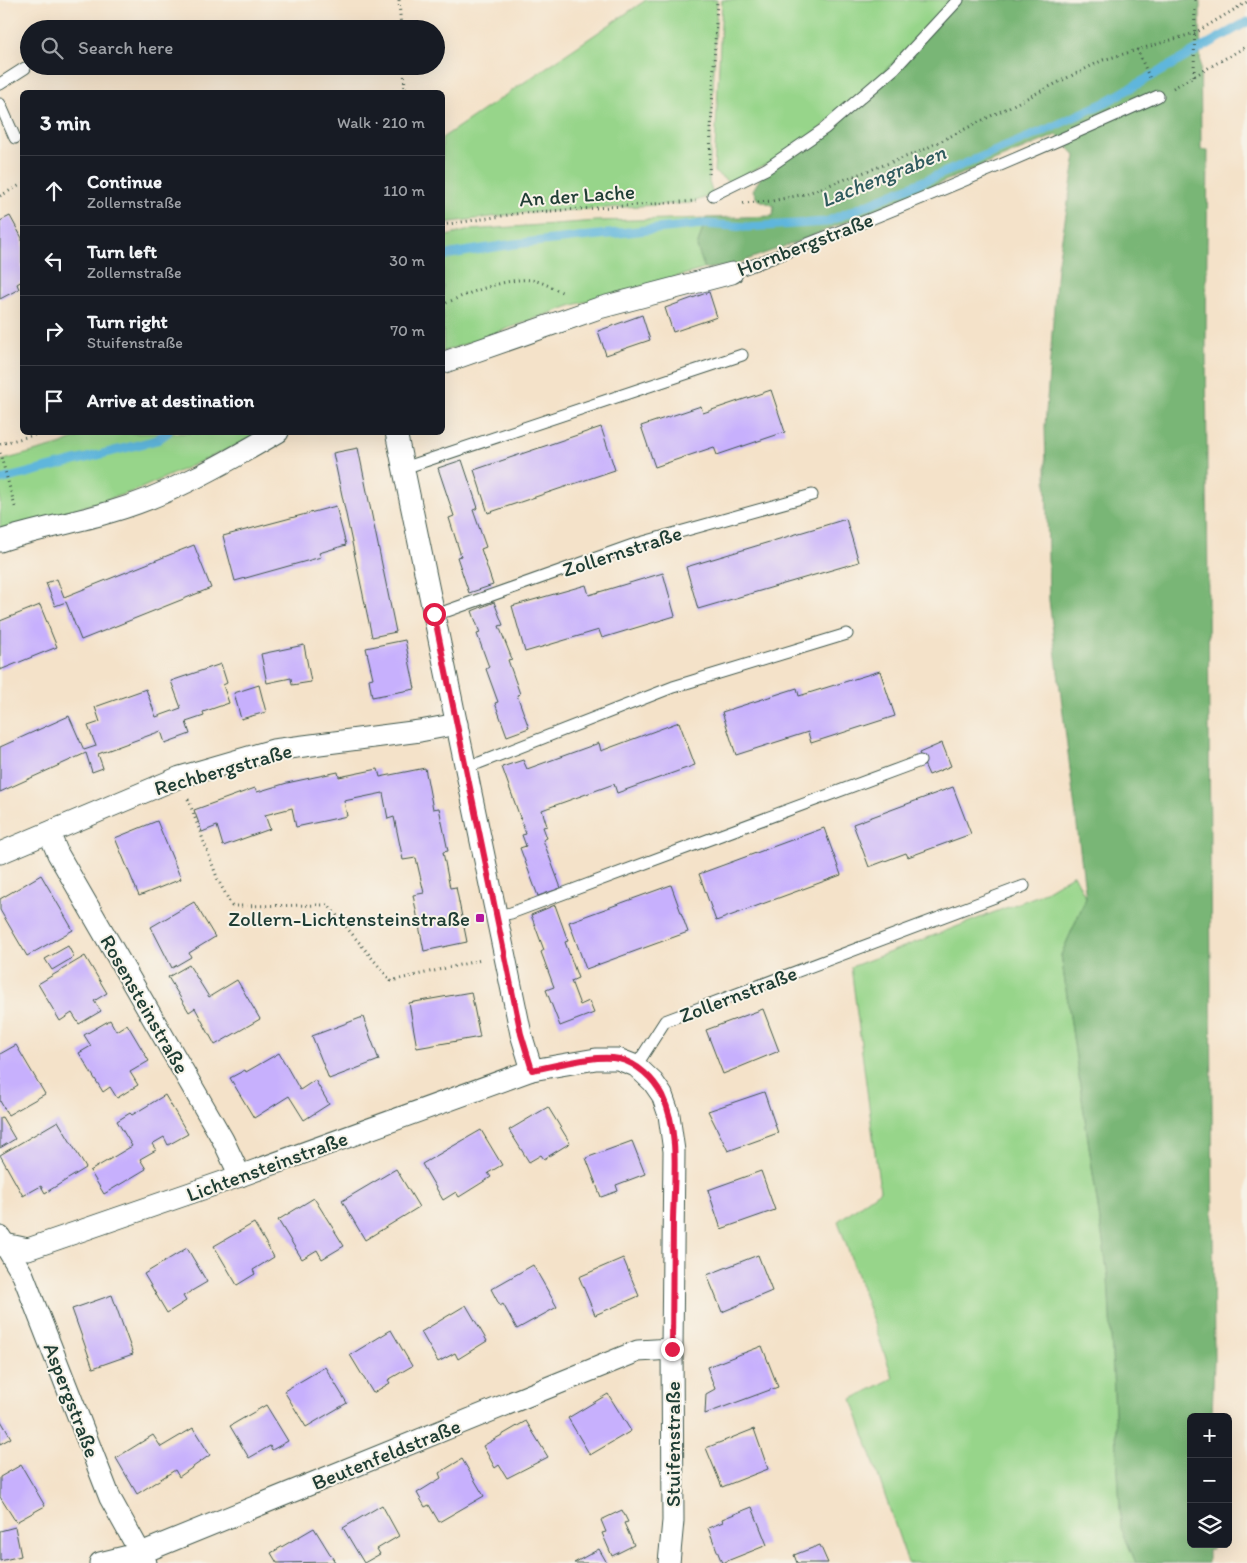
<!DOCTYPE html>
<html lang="en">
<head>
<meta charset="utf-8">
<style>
  body { margin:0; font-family:Itim,sans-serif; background:#242831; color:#f1f3f6 }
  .controls { position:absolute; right:15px; bottom:15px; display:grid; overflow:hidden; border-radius:8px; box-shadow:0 5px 20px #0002 }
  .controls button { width:45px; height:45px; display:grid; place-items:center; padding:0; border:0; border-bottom:1px solid #363941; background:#171b24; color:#f1f3f6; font:25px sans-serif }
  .stop { position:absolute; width:15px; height:15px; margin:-11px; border:4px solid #e11d48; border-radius:50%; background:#fff }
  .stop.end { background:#e11d48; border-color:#fff; box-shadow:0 1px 5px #0008 }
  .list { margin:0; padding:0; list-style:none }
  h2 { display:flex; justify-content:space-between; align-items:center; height:65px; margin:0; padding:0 20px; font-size:21px }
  h2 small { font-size:16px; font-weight:400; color:#9ea1a6 }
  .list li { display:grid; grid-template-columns:32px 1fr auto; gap:15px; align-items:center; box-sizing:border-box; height:70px; padding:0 20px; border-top:1px solid #363941 }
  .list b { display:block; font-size:19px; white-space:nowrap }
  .list p { margin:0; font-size:16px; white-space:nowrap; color:#9ea1a6 }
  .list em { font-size:16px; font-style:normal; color:#9ea1a6 }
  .icon { flex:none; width:28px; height:28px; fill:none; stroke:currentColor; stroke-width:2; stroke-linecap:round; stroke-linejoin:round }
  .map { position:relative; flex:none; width:1247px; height:1563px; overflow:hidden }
  .search { position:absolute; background:#171b24; box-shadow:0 5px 20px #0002; left:20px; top:20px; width:425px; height:55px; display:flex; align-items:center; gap:12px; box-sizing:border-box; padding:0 18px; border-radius:28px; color:#9ea1a6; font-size:19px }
  .panel { position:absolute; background:#171b24; box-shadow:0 5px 20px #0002; left:20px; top:90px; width:425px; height:345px; border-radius:8px }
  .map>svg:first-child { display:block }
  .green { fill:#97d58a; stroke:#5b895f }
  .forest { fill:#79b676; stroke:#4c7a55 }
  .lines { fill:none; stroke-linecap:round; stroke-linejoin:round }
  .stream { stroke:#5fb6dc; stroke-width:9 }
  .building { fill:#c7b0fd }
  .service-casing { stroke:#3f564a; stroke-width:13 }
  .minor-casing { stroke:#3f564a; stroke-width:23 }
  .path { stroke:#3f564a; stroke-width:3; stroke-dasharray:1 4; stroke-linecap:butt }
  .service { stroke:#fff; stroke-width:11 }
  .minor { stroke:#fff; stroke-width:21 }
  .route { stroke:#e11d48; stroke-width:6 }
  .poi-dot { fill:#b5179e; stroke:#f7f3e8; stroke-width:2 }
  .labels { text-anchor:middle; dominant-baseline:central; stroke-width:4; stroke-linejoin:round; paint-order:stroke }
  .street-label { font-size:21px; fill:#1f3d34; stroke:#f7f3e8 }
  .poi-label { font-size:21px; fill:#1f3d34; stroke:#f7f3e8; text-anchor:end }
  .water-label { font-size:22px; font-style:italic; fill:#2f5b5e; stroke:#f7f3e8 }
</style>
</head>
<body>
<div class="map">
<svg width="1247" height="1563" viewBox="0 0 1247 1563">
  <rect width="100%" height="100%" fill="#f7f3e8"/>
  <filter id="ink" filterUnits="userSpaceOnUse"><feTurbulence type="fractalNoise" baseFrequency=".02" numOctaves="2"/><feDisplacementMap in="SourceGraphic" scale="10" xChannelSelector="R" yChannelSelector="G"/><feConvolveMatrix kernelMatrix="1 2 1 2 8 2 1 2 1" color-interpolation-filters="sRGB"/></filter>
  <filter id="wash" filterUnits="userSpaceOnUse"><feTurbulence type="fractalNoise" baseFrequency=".0096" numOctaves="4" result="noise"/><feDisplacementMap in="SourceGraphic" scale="20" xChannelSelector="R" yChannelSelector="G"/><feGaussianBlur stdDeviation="1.12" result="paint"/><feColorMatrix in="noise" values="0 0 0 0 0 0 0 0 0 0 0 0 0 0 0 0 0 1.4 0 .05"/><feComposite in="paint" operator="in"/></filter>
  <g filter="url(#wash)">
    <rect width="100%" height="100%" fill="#f4e2c9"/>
    <g class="green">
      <path d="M646,0h71l-8,182 4,13 -23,8 -167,10 -80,10 -1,-85z"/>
      <path d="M722,0h236l-35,39 -127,111 -67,32 -15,-10z"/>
      <path d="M706,218l-9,29 8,22 -135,37 -127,46v-115l27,-7 127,-9z"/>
      <path d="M89,433h170l-15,9 -109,49 -86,26 -49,12v-68l59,-16z"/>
      <path d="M1074,874l12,24 -25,57 47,321 13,252 15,35h-228l-56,-164 41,-21 -55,-157 42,-30 -29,-224 186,-71z"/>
    </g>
    <path class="forest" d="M958,0h242l1,150h7l-2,192 8,1018 -2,57h-21v127h21v5h-4v14h-72l-15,-35 -13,-252 -47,-321 25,-57 -37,-298 -4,-174 12,-159 19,-111 -19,-21 -255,105 -72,26 -25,3 -8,-22 9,-29 67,-2 1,-10 -17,-7 -4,-9 13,-21 58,-40z"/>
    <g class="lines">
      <g class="stream">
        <path d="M442,257l9,-3 63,-10 190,-20 43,3 79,-5 220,-92 60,-28 141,-80"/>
        <path d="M0,480l157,-40 11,-8"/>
      </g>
    </g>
    <g id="blocks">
      <g class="building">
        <path d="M10,216l12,22v43l-5,3 2,5 -19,10v-78z"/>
        <path d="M709,292l8,25 -44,15 -8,-24z"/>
        <path d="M642,315l8,25 -44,15 -8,-24z"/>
        <path d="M771,390l14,42 -68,23 -3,-8 -59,20 -14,-41 60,-20 2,7z"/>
        <path d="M601,427l14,43 -127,43 -14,-43z"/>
        <path d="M358,448l38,184 -24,5 -39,-184z"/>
        <path d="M462,460l16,48 -5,2 13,37 -5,2 12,36 -24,8 -12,-36 4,-1 -12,-38 5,-2 -16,-48z"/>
        <path d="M336,506l10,39 -27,8 2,4 -86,24 -12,-45z"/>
        <path d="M846,519l13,43 -161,47 -12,-42z"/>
        <path d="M194,545l17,43 -130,52 -15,-38 -11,4 -9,-23 11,-4 7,18z"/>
        <path d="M663,573l12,43 -73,22 -3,-8 -74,22 -13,-46 74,-21 3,10z"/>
        <path d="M494,602l9,23 -4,1 13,33 -4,1 12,34 -3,1 12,33 -22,8 -12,-33 3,-1 -12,-33 3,-2 -12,-33 3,-1 -8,-22z"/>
        <path d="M40,605l17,42 -57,23v-49z"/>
        <path d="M405,640l10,49 -43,8 -3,-18 4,-1 -7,-30z"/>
        <path d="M304,645l7,37 -19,3 -1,-7 -24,5 -6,-29z"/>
        <path d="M221,664l6,19 -4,2 6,18 -26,9 1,4 -18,6 4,12 -25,9 -4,-12 -63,23 5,14 -11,4 -6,-19 -86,39v-45l69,-31 15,34 12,-4 -8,-20 12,-4 -5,-15 51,-18 10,28 25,-9 -10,-27z"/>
        <path d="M880,671l15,45 -84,27 -3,-11 -72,23 -14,-43 75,-24 2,8z"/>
        <path d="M259,685l7,27 -25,7 -7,-26z"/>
        <path d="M679,722l16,43 -78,28 -3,-9 -72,26 5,16 -4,1 4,11 -4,2 18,48 -23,8 -18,-48 6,-2 -4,-11 4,-1 -24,-67 21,-7 4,9 72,-26 2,8z"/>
        <path d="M942,743l9,23 -22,9 -10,-22z"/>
        <path d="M425,768l8,41 6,-1 9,43 -5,1 7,36 6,-1 11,55 -43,9 -11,-56 11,-2 -8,-35 -13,2 -9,-43 -6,2 -5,-26 -39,8 3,15 -51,11 -4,-19 -27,7 5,14 -47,17 -6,-20 -15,6 -8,-22 61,-22 2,4 30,-9 51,-11 1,5 39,-8 2,8z"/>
        <path d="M953,787l18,47 -63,23 -2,-4 -37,14 -16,-43z"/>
        <path d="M157,821l24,58 -42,17 -24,-58z"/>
        <path d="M824,828l17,47 -125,46 -17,-47z"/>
        <path d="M41,875l32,55 -46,26 -27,-46v-11z"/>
        <path d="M671,885l17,47 -102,37 -17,-47z"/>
        <path d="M194,902l21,35 -26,16 2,4 -19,11 -21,-41z"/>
        <path d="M555,905l13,36 -3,1 13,36 -7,3 9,24 9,-4 5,12 -34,13 -14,-36 8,-3 -13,-35 3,-2 -13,-35z"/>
        <path d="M68,946l6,11 -22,13 -7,-11z"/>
        <path d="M85,956l22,37 -13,8 7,10 -22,13 -7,-11 -12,8 -22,-37z"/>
        <path d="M189,965l20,32 28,-17 23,39 -45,26 -20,-37 -6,4 -21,-35z"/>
        <path d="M471,992l9,45 -63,11 -8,-45z"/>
        <path d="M763,1009l16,42 -56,23 -17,-44z"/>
        <path d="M363,1017l16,43 -50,19 -17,-43z"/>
        <path d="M110,1020l6,11 11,-7 22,37 -19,11 8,13 -21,13 -7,-11 -7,5 -24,-39 12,-7 -7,-11z"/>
        <path d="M16,1045l29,49 -37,21 -8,-14v-47z"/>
        <path d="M279,1053l21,37 15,-10 14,24 -25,16 -15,-24 -35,22 -24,-40 15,-8 1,2z"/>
        <path d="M764,1092l14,41 -50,18 -20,-40z"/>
        <path d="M165,1095l23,39 -20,11 -4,-8 -12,7 4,6 -16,9 6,10 -42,25 -14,-23 42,-25 -15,-25 13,-8 2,2z"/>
        <path d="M548,1107l22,36 -26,16 -3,-4 -12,7 -20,-32z"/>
        <path d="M2,1117l13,22 -15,9v-30z"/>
        <path d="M58,1121l28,47 -41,25 -4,-7 -18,10 -23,-41z"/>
        <path d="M481,1130l21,35 -14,8 3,4 -32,20 -3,-5 -13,8 -21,-36z"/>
        <path d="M632,1141l13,33 -29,11 2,6 -17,6 -15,-39z"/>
        <path d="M396,1169l23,38 -54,33 -23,-39z"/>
        <path d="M761,1171l14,39 -54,19 -13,-39z"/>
        <path d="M314,1198l30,48 -22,13 -5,-9 -15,9 -24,-39z"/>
        <path d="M254,1223l20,34 -21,13 2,4 -18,11 -23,-39z"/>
        <path d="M187,1248l20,34 -24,14 3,5 -19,12 -23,-39z"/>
        <path d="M758,1255l14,36 -50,21 -15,-37z"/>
        <path d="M623,1258l16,38 -44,19 -16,-38z"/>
        <path d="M533,1265l24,42 -40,22 -14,-25 -3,2 -9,-17z"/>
        <path d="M112,1295l21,59 -40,14 -21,-59z"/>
        <path d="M466,1305l21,36 -29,18 -3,-6 -17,9 -17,-30z"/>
        <path d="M391,1330l21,36 -24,14 2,3 -17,10 -23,-38z"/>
        <path d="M762,1346l16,41 -73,27 1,-20 9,-5 -8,-22z"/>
        <path d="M325,1367l22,36 -41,24 -22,-36z"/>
        <path d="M608,1394l23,37 -41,24 -22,-37z"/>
        <path d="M266,1405l22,36 -16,9 -2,-4 -21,12 -19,-32z"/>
        <path d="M0,1419l11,19 -11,6z"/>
        <path d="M526,1421l22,36 -41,21 -8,-13 -4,3 -12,-22z"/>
        <path d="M193,1428l17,27 -31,22 -4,-7 -38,24 -21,-36 37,-23 8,12z"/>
        <path d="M754,1429l14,40 -46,18 -16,-39z"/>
        <path d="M462,1459l22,37 -45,26 -10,-17 -4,2 -8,-14 24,-15 -2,-5z"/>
        <path d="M21,1465l24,41 -29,16 -16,-25v-20z"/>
        <path d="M382,1505l17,31 -22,13 3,5 -16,9 -21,-35z"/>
        <path d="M752,1507l15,38 -45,18 -14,-35 15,-6 -1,-3z"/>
        <path d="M622,1510l6,12 -4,1 10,22 -22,11 -10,-23 4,-1 -5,-12z"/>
        <path d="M15,1527l6,29 -21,5v-30z"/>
        <path d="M314,1528l21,34 -58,1 -6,-10z"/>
        <path d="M820,1545l8,18h-31l-3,-8z"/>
        <path d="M599,1549l8,14h-33z"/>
      </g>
    </g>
  </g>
  <g filter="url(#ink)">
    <use href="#blocks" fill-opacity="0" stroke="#3f564a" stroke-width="1"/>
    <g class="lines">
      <g class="service-casing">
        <g id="service">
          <path d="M0,84l25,-16"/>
          <path d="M0,104l15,34"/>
          <path d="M713,195l53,-26 58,-40 71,-61 63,-68"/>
          <path d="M732,273c144,-54 286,-114 426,-177"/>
          <path d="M404,468l338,-113"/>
          <path d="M434,614l13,-3 186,-66 179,-50"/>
          <path d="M465,766l14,-3 194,-76 174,-53"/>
          <path d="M496,916l15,-3 409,-152"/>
          <path d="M636,1066l29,-45 359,-135"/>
        </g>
      </g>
      <g class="minor-casing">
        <g id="minor">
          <path d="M442,363l157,-55 133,-35"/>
          <path d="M396,432l125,602 11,36"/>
          <path d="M0,541c36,-12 74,-18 110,-29 60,-17 115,-49 168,-80"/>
          <path d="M49,833l9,21 165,286 17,36"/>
          <path d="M0,853l180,-76 93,-27 147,-19 37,-7"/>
          <path d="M0,1237l23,38 87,223 36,65"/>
          <path d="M0,1243l28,6 212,-73 292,-106 64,-11h22l18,7 17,16 9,13 7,20 5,36 -2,198 1,172 -4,42"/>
          <path d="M100,1563l41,-10 497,-202 34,-2"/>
        </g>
      </g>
      <g class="path">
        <path d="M399,0l2,29"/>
        <path d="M1137,49l13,30"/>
        <path d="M404,66l1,26"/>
        <path d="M1194,76l1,-76"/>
        <path d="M1173,88l74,-42"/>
        <path d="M709,174l8,-174"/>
        <path d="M0,196l22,-12"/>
        <path d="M743,203l29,-2 33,-7 114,-42 184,-92 92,-27 52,-31"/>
        <path d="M442,225l80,-12 174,-12"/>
        <path d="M442,305c21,-10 66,-28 89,-25 11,1 23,9 33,13"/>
        <path d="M0,444l45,-12"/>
        <path d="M0,453l16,57"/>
        <path d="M188,799l30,81 14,26 96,-1 63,76 90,-21"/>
      </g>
      <use href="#service" class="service"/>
      <use href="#minor" class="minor"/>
    </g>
  </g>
  <g class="lines" filter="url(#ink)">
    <path class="route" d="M434,614l87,420 11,36c24,-4 63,-16 87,-11 18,4 35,20 43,36 18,37 12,84 11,124 0,43 -1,87 -1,130"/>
  </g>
  <rect class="poi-dot" x="475" y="913" width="10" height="10" rx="2.5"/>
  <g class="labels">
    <g class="street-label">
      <text transform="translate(577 195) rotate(-4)">An der Lache</text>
      <text transform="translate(805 244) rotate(-21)">Hornbergstraße</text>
      <text transform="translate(622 551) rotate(-18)">Zollernstraße</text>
      <text transform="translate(223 769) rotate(-16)">Rechbergstraße</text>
      <text transform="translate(738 994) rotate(-21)">Zollernstraße</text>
      <text transform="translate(145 1004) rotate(60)">Rosensteinstraße</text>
      <text transform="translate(267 1166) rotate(-20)">Lichtensteinstraße</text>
      <text transform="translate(72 1400) rotate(69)">Aspergstraße</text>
      <text transform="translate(672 1444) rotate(-90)">Stuifenstraße</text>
      <text transform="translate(386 1454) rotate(-22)">Beutenfeldstraße</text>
    </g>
    <g class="poi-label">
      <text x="470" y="918">Zollern-Lichtensteinstraße</text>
    </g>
    <g class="water-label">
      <text transform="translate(883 176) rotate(-22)">Lachengraben</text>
    </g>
  </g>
</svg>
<div class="controls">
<button>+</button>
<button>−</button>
<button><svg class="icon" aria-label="layers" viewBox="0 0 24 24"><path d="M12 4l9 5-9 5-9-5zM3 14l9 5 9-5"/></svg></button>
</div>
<div class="stop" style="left:434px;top:614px"></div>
<div class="stop end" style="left:672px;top:1349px"></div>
<div class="search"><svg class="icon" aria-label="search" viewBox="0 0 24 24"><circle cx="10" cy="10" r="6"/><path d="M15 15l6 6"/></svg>Search here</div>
<section class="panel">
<h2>3 min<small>Walk · 210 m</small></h2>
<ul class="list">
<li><svg class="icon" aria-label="ahead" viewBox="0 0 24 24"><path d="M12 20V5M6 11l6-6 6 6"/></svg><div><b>Continue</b><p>Zollernstraße</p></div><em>110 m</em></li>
<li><svg class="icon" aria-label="left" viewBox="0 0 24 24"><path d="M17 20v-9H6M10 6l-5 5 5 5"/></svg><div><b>Turn left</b><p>Zollernstraße</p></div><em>30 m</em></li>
<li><svg class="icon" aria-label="right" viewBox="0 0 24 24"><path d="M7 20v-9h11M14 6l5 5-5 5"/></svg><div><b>Turn right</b><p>Stuifenstraße</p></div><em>70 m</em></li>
<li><svg class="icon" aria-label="arrive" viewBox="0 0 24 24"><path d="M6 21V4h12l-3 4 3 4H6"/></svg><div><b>Arrive at destination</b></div></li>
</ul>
</section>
</div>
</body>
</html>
